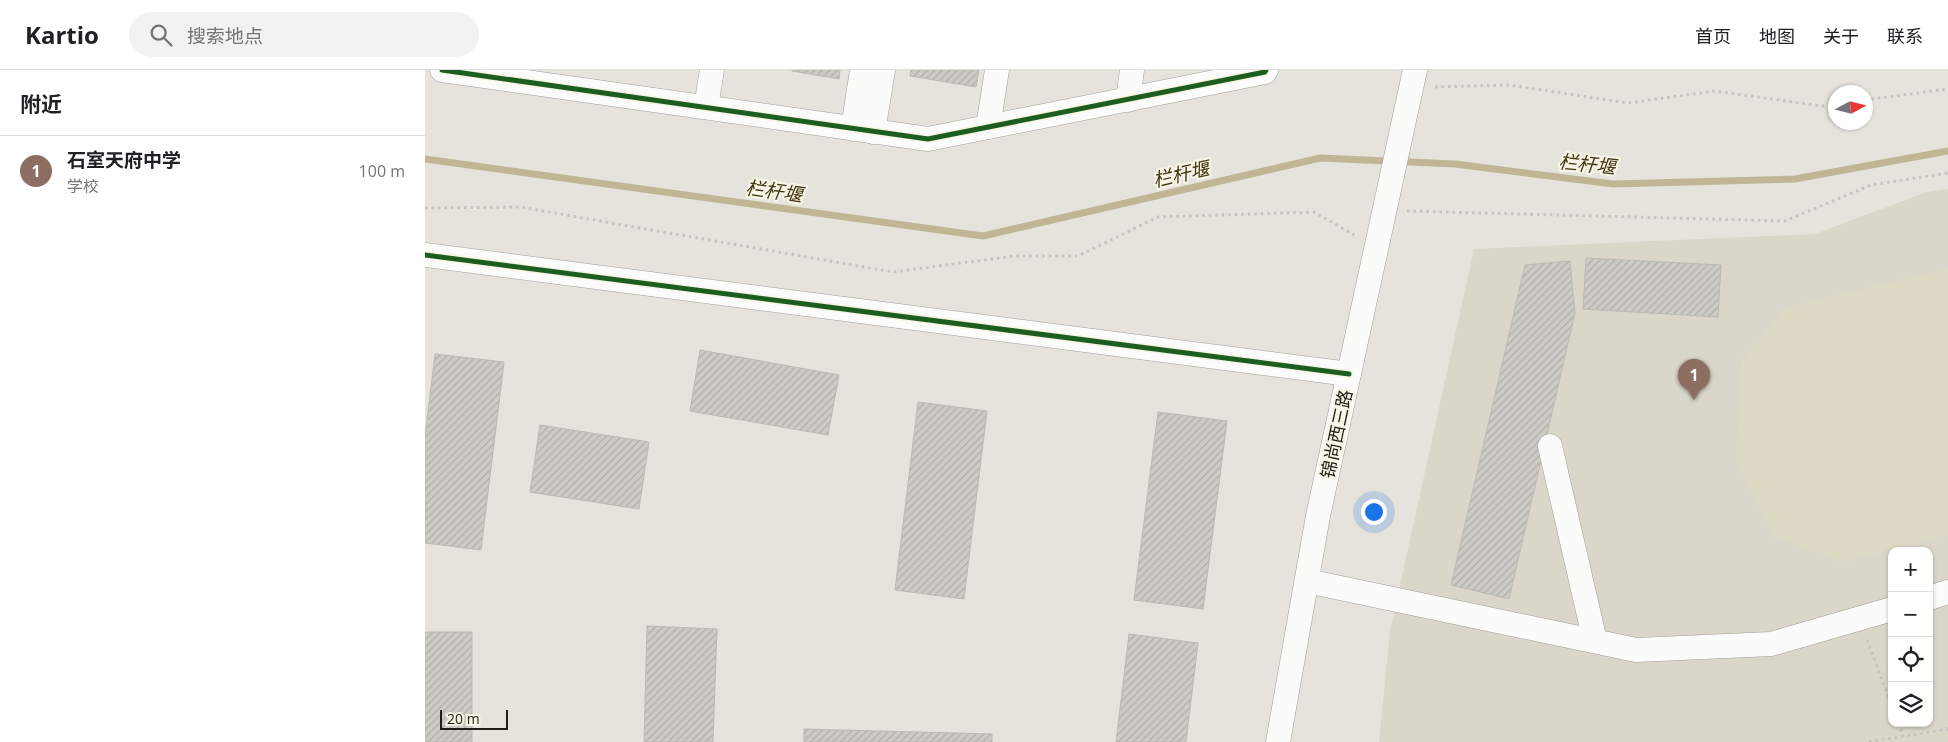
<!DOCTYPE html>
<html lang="zh">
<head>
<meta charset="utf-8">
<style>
  body { margin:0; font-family:"Open Sans","Noto Sans SC",sans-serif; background:#f2f2f2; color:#202124 }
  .controls { position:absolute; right:15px; bottom:15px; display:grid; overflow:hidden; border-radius:10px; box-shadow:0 1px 4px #0004 }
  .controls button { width:45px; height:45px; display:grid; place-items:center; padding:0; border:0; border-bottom:1px solid #e0e0e0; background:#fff; color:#202124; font:25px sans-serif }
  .compass { position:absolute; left:1403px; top:15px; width:45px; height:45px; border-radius:50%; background:#fff; box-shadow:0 1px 4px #0004; rotate:83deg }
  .scale { position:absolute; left:15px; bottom:12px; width:68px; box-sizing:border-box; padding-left:5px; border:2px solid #1e1d18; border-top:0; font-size:14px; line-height:18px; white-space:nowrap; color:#1e1d18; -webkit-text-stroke:4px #f7f3e5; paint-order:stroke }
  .you { position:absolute; left:948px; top:441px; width:18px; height:18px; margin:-12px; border:4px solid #fff; border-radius:50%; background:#1a73e8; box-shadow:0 0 0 8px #1a73e833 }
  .badge { display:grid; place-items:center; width:32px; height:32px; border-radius:50%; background:#0f766e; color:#fff; font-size:16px; font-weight:700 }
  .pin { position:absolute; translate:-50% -41px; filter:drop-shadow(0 1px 2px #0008) }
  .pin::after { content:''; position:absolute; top:26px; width:18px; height:15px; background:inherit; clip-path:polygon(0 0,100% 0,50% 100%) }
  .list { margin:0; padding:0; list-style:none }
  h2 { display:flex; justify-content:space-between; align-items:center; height:65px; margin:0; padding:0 20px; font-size:21px }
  h2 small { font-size:16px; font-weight:400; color:#757577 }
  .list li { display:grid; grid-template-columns:32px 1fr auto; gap:15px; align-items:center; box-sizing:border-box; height:70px; padding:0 20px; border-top:1px solid #e0e0e0 }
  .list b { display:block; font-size:19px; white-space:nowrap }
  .list p { margin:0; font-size:16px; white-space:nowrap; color:#757577 }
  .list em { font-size:16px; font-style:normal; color:#757577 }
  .icon { flex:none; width:28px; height:28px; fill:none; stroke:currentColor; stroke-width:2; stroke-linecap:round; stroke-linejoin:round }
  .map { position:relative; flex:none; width:1523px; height:672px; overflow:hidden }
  header { display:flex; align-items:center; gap:30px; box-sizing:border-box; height:70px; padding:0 25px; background:#fff; border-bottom:1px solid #e0e0e0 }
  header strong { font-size:24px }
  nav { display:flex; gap:28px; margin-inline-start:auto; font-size:18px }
  .search { width:350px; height:45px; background:#f2f2f2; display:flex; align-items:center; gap:12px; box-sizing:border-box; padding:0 18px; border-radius:28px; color:#757577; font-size:19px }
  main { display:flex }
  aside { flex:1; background:#fff }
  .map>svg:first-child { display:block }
  .built { fill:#dad6c9; fill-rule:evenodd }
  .green { fill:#ded9c5 }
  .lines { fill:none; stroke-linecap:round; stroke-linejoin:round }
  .stream { stroke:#c0b696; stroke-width:7 }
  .building { fill:url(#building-hatch); stroke:#bbb9b3 }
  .minor-casing { stroke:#a19f9a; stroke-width:25 }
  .path { stroke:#c4c3c1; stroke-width:3; stroke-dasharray:2.5 4; stroke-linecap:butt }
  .minor { stroke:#fbfbfa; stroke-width:24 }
  .cycleway-casing { stroke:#f7f3e5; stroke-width:8 }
  .cycleway { stroke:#1b5e20; stroke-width:5 }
  .labels { text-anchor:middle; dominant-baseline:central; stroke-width:4.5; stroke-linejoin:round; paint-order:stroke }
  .street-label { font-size:18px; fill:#1e1d18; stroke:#f7f3e5 }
  .water-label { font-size:19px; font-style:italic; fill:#413612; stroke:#f7f3e5 }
</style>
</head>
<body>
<header>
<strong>Kartio</strong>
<div class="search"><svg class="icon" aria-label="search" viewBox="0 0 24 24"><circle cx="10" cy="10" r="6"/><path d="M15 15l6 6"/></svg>搜索地点</div>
<nav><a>首页</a><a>地图</a><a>关于</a><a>联系</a></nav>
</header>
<main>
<aside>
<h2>附近<small></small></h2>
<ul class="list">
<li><span class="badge" style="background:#8d6e63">1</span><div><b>石室天府中学</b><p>学校</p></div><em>100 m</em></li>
</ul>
</aside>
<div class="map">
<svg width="1523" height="672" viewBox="0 0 1523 672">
  <defs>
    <pattern id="building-hatch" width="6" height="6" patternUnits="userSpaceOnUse" patternTransform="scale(1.25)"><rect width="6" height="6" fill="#cdcbc5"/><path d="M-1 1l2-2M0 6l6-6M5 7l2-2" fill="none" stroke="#b0aea8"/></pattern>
  </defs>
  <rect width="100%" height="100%" fill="#e5e3dc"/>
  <path class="built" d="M1523,119v553h-569l11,-111 84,-382 341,-15 112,-42zM1467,481h37v172h-37z"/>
  <path class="green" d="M1523,199v266l-104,27 -68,-24 -40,-77 6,-100 45,-54z"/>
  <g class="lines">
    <path class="stream" d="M0,89l558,77 337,-78 135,6 158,20 182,-5 153,-28"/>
  </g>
  <g class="building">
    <path d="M367,0h48l-1,9 -47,-8z"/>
    <path d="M486,0h68l-3,17 -66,-11z"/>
    <path d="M1161,188l135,7 -3,52 -135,-8z"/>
    <path d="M1145,191l5,52 -66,286 -58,-14 74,-320z"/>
    <path d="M275,280l139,25 -11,60 -138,-24z"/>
    <path d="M10,284l69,8 -23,188 -56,-7v-106z"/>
    <path d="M493,332l69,9 -23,188 -69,-9z"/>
    <path d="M733,342l69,9 -24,188 -69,-9z"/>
    <path d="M115,355l109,17 -10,67 -109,-17z"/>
    <path d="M222,556l70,3 -4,113h-69z"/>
    <rect x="0" y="562" width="47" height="110"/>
    <path d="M704,564l69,9 -12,99h-70z"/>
    <path d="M379,659l188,5v8h-188z"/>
  </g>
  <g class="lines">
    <g class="minor-casing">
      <g id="minor">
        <path d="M17,0l486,69 337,-67 1,-2"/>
        <path d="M703,30l4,-30"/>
        <path d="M281,37l6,-37"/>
        <path d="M563,57l9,-57"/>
        <path d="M428,59l9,-59"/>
        <path d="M448,62l10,-62"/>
        <path d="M0,185l924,119"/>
        <path d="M1125,376l45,195"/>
        <path d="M882,511l329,69 135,-6 121,-35"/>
        <path d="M1504,528l19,-6"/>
        <path d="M853,672l40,-226 97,-446"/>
      </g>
    </g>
    <g class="path">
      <path d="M1010,17l74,-2 119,18 86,-12 108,15 13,-2"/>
      <path d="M1440,30l83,-11"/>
      <path d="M0,138l95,-1 373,65 121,-16h64l80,-39 156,-5 42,24"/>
      <path d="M982,141l378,10 86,-36 77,-12"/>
      <path d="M1442,570l25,66"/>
      <path d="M1473,653l5,13"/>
      <path d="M1444,672l79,-13"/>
    </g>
    <use href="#minor" class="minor"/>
    <g class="cycleway-casing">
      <g id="cycleway">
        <path d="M17,0l486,69 337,-67 1,-2"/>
        <path d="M0,185l924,119"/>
      </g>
    </g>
    <use href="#cycleway" class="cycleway"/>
  </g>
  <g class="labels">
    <g class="street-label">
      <text transform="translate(911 364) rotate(-78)">锦尚西三路</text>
    </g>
    <g class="water-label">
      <text transform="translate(1162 94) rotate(6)">栏杆堰</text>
      <text transform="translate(756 104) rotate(-13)">栏杆堰</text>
      <text transform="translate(349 121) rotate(8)">栏杆堰</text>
    </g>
  </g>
</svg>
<div class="controls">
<button>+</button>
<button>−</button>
<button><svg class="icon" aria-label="locate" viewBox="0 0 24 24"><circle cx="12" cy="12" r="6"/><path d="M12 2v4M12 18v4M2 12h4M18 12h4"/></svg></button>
<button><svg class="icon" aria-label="layers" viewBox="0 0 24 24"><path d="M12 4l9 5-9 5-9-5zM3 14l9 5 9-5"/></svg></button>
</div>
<svg class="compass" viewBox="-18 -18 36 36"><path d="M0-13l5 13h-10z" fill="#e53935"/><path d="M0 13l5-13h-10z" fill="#757577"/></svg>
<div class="scale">20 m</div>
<div class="you"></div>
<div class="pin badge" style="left:1269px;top:330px;background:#8d6e63">1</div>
</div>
</main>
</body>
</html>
